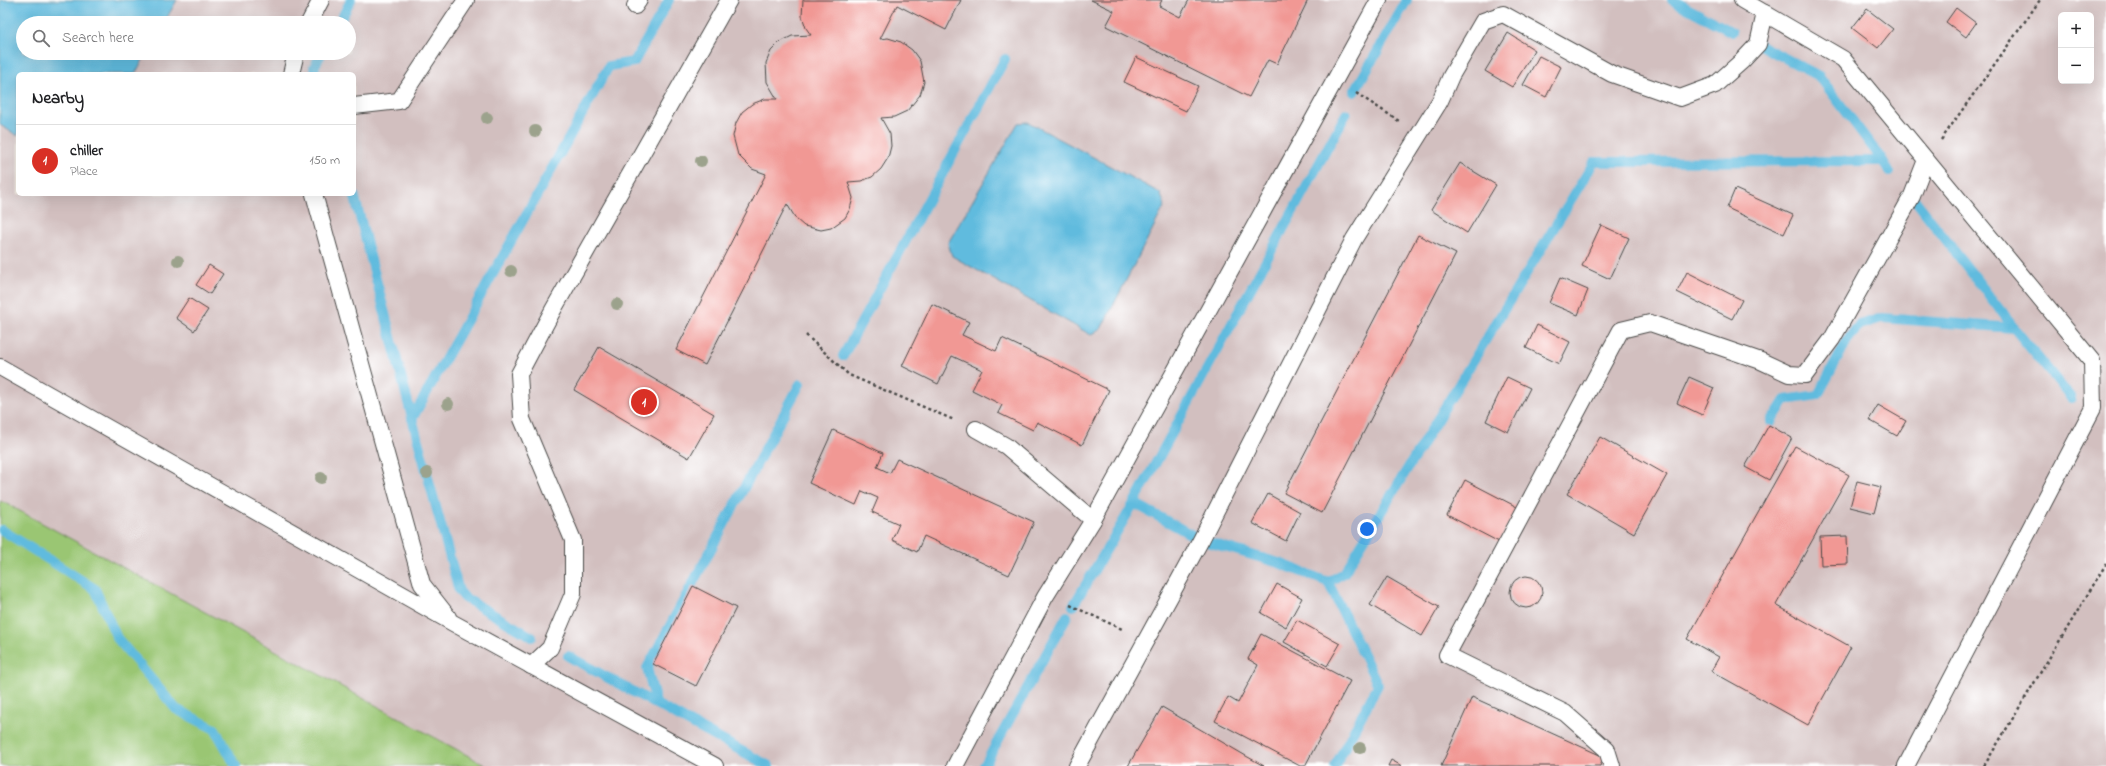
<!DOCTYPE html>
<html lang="en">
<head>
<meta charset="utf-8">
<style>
  body { margin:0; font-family:"Indie Flower",sans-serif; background:#f6f6f6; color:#202124 }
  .controls { position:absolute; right:12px; top:12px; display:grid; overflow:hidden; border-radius:6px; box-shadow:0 4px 16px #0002 }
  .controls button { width:36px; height:36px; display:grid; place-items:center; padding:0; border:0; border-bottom:1px solid #e0e0e0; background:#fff; color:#202124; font:20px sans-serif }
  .you { position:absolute; left:1367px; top:529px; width:14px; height:14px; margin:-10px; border:3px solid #fff; border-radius:50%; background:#1a73e8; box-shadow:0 0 0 6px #1a73e833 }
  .badge { display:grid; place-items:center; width:26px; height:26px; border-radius:50%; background:#d93025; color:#fff; font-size:13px; font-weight:700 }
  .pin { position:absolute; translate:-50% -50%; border:2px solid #fff; box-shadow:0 1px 4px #0006 }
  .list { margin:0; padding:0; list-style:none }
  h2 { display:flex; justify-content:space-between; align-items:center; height:52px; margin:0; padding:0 16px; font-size:17px }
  h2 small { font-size:13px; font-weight:400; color:#757577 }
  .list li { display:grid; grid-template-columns:26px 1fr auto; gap:12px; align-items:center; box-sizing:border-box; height:72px; padding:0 16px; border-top:1px solid #e0e0e0 }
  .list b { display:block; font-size:15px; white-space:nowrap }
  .list p { margin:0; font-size:13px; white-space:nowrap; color:#757577 }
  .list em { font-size:13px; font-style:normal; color:#757577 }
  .icon { flex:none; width:22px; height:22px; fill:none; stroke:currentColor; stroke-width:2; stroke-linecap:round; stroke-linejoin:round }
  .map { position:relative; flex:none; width:2106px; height:766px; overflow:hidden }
  .search { position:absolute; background:#fff; box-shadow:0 4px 16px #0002; left:16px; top:16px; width:340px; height:44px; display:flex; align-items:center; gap:10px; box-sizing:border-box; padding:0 14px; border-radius:22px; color:#757577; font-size:15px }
  .panel { position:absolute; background:#fff; box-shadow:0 4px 16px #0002; left:16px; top:72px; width:340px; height:124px; border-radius:6px }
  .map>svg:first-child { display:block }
  .industrial { fill:#d2bfbf; fill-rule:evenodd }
  .green { fill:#9ac673; stroke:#62784f }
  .water { fill:#60bbde; stroke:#467384 }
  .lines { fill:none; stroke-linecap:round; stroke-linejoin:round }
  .stream { stroke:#60bbde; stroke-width:10 }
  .building { fill:#f19894 }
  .service-casing { stroke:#4a4947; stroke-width:18 }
  .path { stroke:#4a4947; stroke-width:2.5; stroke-dasharray:3 3; stroke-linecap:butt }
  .service { stroke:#fff; stroke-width:16 }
  .tree { fill:#9ca28c }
</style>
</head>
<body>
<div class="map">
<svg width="2106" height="766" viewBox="0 0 2106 766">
  <rect width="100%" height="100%" fill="#fff"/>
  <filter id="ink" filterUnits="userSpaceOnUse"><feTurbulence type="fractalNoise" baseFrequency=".025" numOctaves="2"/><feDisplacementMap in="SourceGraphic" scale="8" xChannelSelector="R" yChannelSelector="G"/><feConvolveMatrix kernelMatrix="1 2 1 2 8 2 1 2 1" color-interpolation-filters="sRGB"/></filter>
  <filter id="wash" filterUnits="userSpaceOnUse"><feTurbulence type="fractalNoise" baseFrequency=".012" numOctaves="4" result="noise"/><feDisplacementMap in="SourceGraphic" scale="16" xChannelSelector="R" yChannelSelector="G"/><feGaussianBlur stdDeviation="0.9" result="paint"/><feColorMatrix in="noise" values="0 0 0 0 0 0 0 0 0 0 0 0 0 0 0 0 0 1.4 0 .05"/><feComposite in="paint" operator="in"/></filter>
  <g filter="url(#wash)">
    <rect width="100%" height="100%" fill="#f7f1e3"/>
    <path class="industrial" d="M0,0h2106v766h-1619l-487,-265zM2061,15h30v66h-30zM23,23h326v30h-326zM18,74h336v120h-336z"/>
    <path class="green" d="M0,501l7,3 480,262h-487z"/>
    <g class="water">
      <path d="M0,0h177l-13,23h-141v30h124l-12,21h-117v62l-18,-11z"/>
      <path d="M1028,122l132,71 5,12 -64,124 -10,6 -139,-79 -4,-13 70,-120z"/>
    </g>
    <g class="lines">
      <g class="stream">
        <path d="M1672,0l60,32"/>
        <path d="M339,23l12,-23"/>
        <path d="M1758,44l61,32 64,85 6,11"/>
        <path d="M316,74l-2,-7 8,-14"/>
        <path d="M1354,92l53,-92"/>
        <path d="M354,194l63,243 42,154 6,7 67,39"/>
        <path d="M1912,196l102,132 57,70"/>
        <path d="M843,356l162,-297"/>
        <path d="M412,419l197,-353 25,-4 35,-62"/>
        <path d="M1771,422l14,-22 33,-5 30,-56 11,-14 23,-7 132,10"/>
        <path d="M1134,503l67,37 78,23 49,19 16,-9 250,-411 289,-1"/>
        <path d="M2,530l93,59 22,49 59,71 39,20 21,37"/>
        <path d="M1328,582l50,103 -43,81"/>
        <path d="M1073,606l61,-103 212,-389"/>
        <path d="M568,656l201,110"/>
        <path d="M656,703l-9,-35 153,-284"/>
        <path d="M984,766l83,-150"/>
      </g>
    </g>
    <g id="blocks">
      <g class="building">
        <path d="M803,0h158l-15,30 -49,-25 -17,34 8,-1 13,4 11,8 8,11 4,21 -4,13 -13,16 -13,6 -13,1 9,16 1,12 -3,12 -7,11 -9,8 -11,4 -13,1 5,16 -3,11 -5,9 -14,10 -10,2 -17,-4 -8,-7 -9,-15 -82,161 -29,-15 90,-176 -14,-5 -14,-14 -5,-19 3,-13 6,-11 10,-8 13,-5h12l-10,-17 -1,-19 5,-12 9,-9 12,-6 19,-1 -5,-7 -4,-12z"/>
        <path d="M1091,0h71l-3,6 21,11 9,-17h119l-31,64 -9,-4 -19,37 -143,-71 8,-15z"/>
        <path d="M1956,8l20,15 -10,14 -20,-15z"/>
        <path d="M1867,9l26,20 -15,19 -26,-20z"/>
        <path d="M1508,33l27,17 -23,37 -27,-16z"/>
        <path d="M1539,56l22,11 -15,30 -23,-12z"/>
        <path d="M1136,57l62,29 -12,25 -62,-29z"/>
        <path d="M1460,163l36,22 -29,48 -36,-23z"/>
        <path d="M1735,189l58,26 -9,19 -57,-26z"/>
        <path d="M1601,225l28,13 -19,41 -28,-13z"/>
        <path d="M1418,235l38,19 -134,259 -38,-20z"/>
        <path d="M209,265l14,9 -13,20 -14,-9z"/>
        <path d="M1687,272l55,28 -10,19 -55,-27z"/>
        <path d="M1560,278l28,12 -10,25 -29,-12z"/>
        <path d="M189,298l19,12 -14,21 -18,-13z"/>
        <path d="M932,304l37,18 -7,13 34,16 6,-13 107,52 -27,55 -45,-23 -4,8 -35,-17 4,-8 -30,-15 10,-20 -30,-14 -14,28 -36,-18z"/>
        <path d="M1537,325l33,17 -11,22 -33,-16z"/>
        <path d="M599,347l115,67 -25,44 -115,-68z"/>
        <path d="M1507,377l23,11 -22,44 -22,-11z"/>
        <path d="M1689,377l25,11 -12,27 -25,-12z"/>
        <path d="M1878,405l28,16 -9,15 -28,-16z"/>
        <path d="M1769,425l23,13 -23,42 -24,-13z"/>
        <path d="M833,430l50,23 -6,14 13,6 7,-14 137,63 -25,53 -85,-39 -7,16 -25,-12 7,-16 -27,-12 6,-14 -16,-7 -6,14 -47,-22z"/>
        <path d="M1600,437l67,38 -33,58 -67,-39z"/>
        <path d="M1795,446l54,29 -73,130 75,42 -43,78 -97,-54 8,-14 -32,-18z"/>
        <path d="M1465,480l52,27 -18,35 -52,-27z"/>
        <path d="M1857,481l24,6 -7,26 -24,-6z"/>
        <path d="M1268,494l32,18 -14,29 -34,-18z"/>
        <path d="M1847,536l1,28 -27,1 -1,-28z"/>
        <circle cx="1526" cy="592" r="16"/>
        <path d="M1387,577l52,30 -17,29 -52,-31z"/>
        <path d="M1277,584l25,14 -16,29 -25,-14z"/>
        <path d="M693,586l43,22 -40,78 -43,-22z"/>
        <path d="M1297,620l43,24 -13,22 -43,-24z"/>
        <path d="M1261,634l89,47 -45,85h-5l-85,-45 13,-24 10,6 20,-38 -10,-6z"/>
        <path d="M1472,697l132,60 -4,9h-159z"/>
        <path d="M1162,707l84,49 18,10h-136z"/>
        <path d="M1391,760l11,6h-14z"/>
      </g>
    </g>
  </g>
  <g filter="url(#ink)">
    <use href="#blocks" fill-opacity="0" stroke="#4a4947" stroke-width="1"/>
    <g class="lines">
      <g class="service-casing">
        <g id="service">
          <path d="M1742,0l101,59 249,302 1,47 -187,358"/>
          <path d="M635,6l4,-6"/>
          <path d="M309,23l12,-23"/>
          <path d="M291,74l5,-21"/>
          <path d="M354,106l45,-5 67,-101"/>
          <path d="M314,194l108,390 26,33"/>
          <path d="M0,367l453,256 262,143"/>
          <path d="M1093,520l286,-520"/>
          <path d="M531,666l19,-18 23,-54v-54l-51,-121 -3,-45 34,-64 176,-310"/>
          <path d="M955,766l90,-169 48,-77 -87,-74 -30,-17"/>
          <path d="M1077,766l124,-226 153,-301 86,-138 11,-25 32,-55 20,-7 109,60 68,24 35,-13 27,-24 16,-17 7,-31"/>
          <path d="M1612,766l-5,-16 -42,-37 -118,-58 174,-325 29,-7 111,38 28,13 16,1 27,-36 80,-143 14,-36"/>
        </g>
      </g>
      <g class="path">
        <path d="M1356,93l43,28"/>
        <path d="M1941,140l99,-140"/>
        <path d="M806,335l43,40 105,45"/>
        <path d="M1070,605l54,25"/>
        <path d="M1984,766l122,-202"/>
      </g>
      <use href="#service" class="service"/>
    </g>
    <g class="tree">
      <circle cx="487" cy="118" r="6"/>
      <circle cx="535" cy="131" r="6"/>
      <circle cx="701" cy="161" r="6"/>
      <circle cx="178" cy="261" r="6"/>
      <circle cx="511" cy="271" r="6"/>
      <circle cx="617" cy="304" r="6"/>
      <circle cx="448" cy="404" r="6"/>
      <circle cx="427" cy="473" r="6"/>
      <circle cx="321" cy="478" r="6"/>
      <circle cx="1360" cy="748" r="6"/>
    </g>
  </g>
</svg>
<div class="controls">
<button>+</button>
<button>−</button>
</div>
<div class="you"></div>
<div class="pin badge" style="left:644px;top:402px">1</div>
<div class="search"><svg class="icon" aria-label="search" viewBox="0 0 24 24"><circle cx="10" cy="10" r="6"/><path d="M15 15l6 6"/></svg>Search here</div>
<section class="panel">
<h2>Nearby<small></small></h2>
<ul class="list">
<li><span class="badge">1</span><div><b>chiller</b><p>Place</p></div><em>150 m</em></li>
</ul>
</section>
</div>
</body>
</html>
